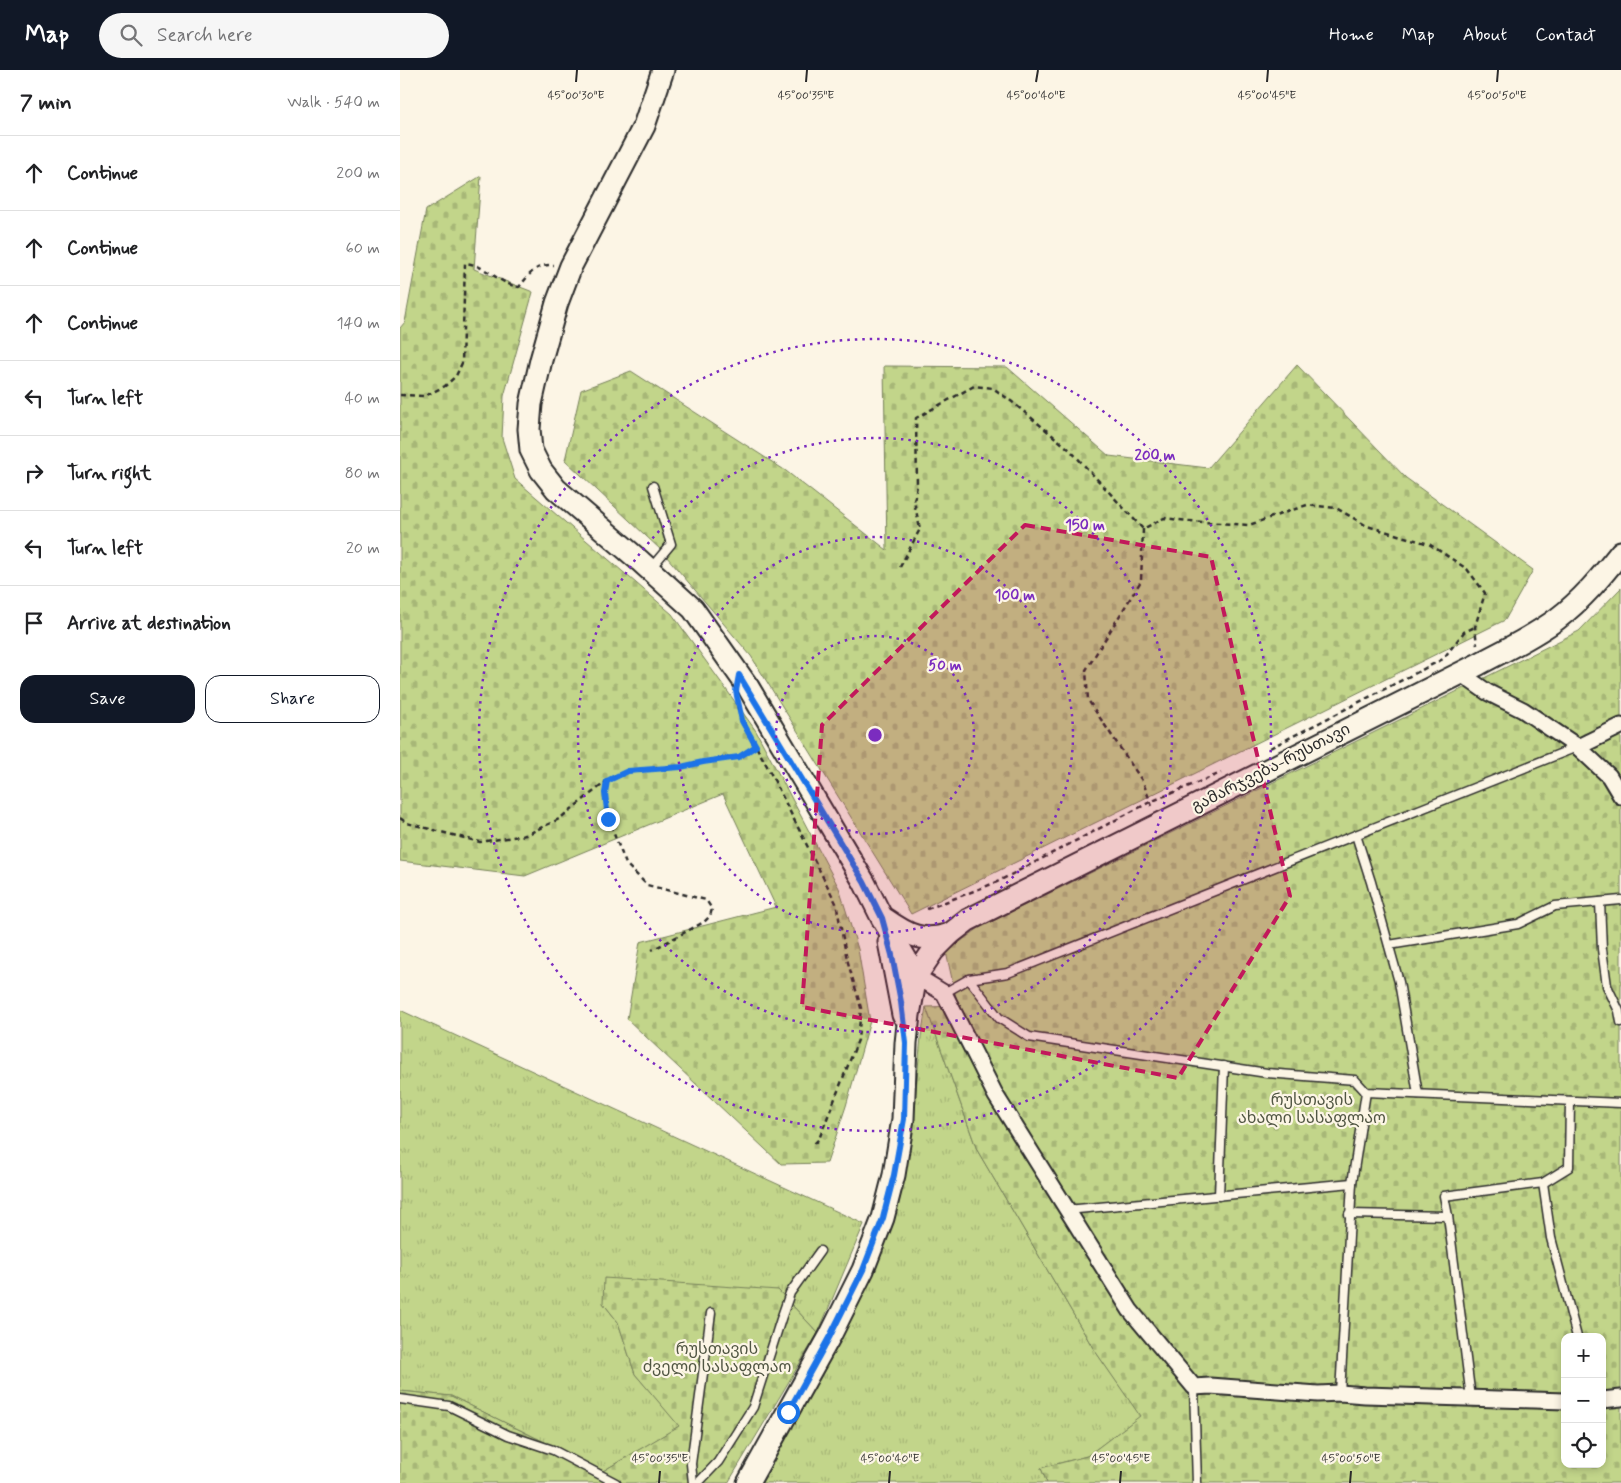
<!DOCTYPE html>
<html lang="en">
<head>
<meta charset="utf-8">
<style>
  body { margin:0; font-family:Mynerve,"Noto Sans Georgian",sans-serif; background:#f6f6f6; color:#202124 }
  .controls { position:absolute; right:15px; bottom:15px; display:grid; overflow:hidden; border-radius:10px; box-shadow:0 2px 8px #0003 }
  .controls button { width:45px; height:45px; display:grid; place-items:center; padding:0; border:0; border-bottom:1px solid #e0e0e0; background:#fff; color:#202124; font:25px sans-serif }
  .stop { position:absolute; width:15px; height:15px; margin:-11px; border:4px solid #1a73e8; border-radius:50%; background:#fff }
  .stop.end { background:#1a73e8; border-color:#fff; box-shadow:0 1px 5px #0008 }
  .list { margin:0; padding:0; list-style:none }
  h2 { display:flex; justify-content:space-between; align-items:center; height:65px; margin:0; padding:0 20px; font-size:21px }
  h2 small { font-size:16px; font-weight:400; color:#757577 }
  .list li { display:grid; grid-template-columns:32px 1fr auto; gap:15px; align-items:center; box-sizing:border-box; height:75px; padding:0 20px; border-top:1px solid #e0e0e0 }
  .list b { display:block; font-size:19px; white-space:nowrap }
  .list em { font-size:16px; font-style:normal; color:#757577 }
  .actions { display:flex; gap:10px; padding:15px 20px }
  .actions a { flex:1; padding:11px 0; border:1px solid #111827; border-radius:15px; text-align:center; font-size:18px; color:#111827 }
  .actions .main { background:#111827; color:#fff }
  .icon { flex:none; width:28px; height:28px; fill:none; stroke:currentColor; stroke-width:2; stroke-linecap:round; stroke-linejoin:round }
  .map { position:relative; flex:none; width:1221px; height:1413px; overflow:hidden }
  header { display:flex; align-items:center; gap:30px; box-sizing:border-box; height:70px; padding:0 25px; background:#111827; color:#fff }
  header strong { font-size:24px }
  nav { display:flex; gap:28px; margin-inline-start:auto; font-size:18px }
  .search { width:350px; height:45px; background:#f6f6f6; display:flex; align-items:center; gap:12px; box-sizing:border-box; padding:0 18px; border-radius:28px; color:#757577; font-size:19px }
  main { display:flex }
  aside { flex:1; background:#fff }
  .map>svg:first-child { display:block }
  .grass { fill:url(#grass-tufts); stroke:#76805a }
  .cemetery { fill:url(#cemetery-stones); stroke:#76805a; fill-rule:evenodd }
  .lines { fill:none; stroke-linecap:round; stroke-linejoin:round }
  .service-casing { stroke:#2b2b2b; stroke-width:11 }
  .minor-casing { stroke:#2b2b2b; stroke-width:19 }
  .secondary-casing { stroke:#2b2b2b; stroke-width:25 }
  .path { stroke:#2b2b2b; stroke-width:2.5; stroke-dasharray:5 4; stroke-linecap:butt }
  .service { stroke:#fcf5e5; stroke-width:8 }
  .minor { stroke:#fcf5e5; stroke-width:15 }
  .secondary { stroke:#fcf5e5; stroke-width:21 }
  .route { stroke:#1a73e8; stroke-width:6 }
  .marked { fill:#c2185b; fill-opacity:0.2; stroke:#c2185b; stroke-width:4; stroke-dasharray:10 6; stroke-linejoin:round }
  .ticks { fill:none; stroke:#2b2b2b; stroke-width:2 }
  .ring { fill:none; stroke:#7b2cbf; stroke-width:2.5; stroke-dasharray:2.5 5 }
  .labels { text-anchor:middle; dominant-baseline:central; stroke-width:4.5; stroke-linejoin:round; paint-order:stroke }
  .street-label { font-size:16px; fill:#2b2b2b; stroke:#fcf5e5 }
  .park-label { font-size:16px; fill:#515643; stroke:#fcf5e5 }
  .ticks-label { font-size:12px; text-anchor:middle; fill:#2b2b2b; stroke:#fcf5e5; stroke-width:4.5; stroke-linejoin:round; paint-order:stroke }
  .centre { fill:#7b2cbf; stroke:#fcf5e5; stroke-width:2.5 }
  .ring-label { font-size:15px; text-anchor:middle; font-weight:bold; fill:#7b2cbf; stroke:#fcf5e5; stroke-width:4.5; stroke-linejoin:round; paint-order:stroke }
</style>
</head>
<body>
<header>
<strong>Map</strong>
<div class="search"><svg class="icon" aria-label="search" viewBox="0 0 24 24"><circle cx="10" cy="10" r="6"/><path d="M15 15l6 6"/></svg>Search here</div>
<nav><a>Home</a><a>Map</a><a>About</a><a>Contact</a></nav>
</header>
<main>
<aside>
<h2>7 min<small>Walk · 540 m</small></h2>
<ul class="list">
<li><svg class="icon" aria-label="ahead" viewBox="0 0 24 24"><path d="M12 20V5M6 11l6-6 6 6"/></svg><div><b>Continue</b></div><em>200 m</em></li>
<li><svg class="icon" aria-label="ahead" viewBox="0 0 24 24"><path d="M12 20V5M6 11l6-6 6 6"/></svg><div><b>Continue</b></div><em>60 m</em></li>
<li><svg class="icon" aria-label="ahead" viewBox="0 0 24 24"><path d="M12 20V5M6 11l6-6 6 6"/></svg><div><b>Continue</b></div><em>140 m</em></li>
<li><svg class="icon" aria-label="left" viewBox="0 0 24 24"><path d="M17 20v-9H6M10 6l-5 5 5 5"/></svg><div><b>Turn left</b></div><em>40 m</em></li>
<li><svg class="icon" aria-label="right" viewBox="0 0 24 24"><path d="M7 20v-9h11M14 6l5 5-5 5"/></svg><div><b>Turn right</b></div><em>80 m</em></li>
<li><svg class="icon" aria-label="left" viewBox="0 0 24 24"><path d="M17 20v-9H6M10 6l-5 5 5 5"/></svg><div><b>Turn left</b></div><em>20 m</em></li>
<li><svg class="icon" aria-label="arrive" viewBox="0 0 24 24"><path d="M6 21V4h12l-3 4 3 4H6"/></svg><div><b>Arrive at destination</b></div></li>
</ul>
<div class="actions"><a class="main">Save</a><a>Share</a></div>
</aside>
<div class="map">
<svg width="1221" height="1413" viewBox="0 0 1221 1413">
  <defs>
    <pattern id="grass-tufts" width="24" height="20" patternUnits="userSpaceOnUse" patternTransform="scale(1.25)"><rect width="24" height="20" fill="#c2d58a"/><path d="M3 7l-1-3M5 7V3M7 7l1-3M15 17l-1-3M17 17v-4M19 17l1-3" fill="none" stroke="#a7b777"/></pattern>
    <pattern id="cemetery-stones" width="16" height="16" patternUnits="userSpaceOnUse" patternTransform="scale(1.25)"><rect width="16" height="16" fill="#c2d58a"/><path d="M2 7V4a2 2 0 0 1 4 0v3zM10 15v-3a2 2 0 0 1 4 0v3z" fill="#a7b777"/></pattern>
  </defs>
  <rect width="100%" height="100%" fill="#fcf5e5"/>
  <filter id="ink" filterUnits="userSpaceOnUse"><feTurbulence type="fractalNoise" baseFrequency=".02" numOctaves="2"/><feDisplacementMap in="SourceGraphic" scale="10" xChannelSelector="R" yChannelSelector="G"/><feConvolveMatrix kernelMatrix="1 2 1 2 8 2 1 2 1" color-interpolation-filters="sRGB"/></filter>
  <g filter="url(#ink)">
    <g class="grass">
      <path d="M526,937l51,143 116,198 48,68 -54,40 -46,12 6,15h-288l44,-77 76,-146 17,-49 17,-90 8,-84z"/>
      <path d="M0,940l464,214 -46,109 -40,-43 -175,13 15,19 17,52 45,52 -77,45 -152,-75 -51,-5z"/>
    </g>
    <g class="cemetery">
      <path d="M81,106l-7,93 59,23 -29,104 -2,42 13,41 157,135 84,117 83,157 19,61 12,72 -24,85 -19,57 -46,1 -154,-145 13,-77 136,-35 -53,-113 -198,82 -125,-15v-533l5,-6 21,-112z"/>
      <path d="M897,295l109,113 127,92 -28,50 -594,294 -160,-258 -90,-106 -96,-90 16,-70 50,-19 155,100 101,79 -3,-184 123,1 102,89 99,12z"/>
      <path d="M1221,518v895h-574l-6,-15 46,-12 53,-40 -47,-68 -116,-198 -51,-143 32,-1 -12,-54 33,-24 600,-297zM1165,1267h37v127h-37z"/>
      <path d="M204,1208l174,12 40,43 -90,150h-328v-92l51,5 152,75 76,-45 -44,-52 -17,-52 -15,-19z"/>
    </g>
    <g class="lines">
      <g class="service-casing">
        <g id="service">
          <path d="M251,498l20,-24 -18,-58"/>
          <path d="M956,765l15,47 28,100 19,112"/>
          <path d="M1200,832l2,47 5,37 12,25 2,11"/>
          <path d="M989,875l129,-21 37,-18 66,-6"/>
          <path d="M569,909l30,39 30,19 238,36 88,7 11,12 255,11"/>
          <path d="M544,923l25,-14 39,-6 569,-226"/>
          <path d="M1143,1113l8,55 26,99"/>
          <path d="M819,1126l5,-130"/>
          <path d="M667,1140l285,-27"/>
          <path d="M949,1144l99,2 -4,-20 99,-13 26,-16 1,-66"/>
          <path d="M1048,1146l23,182"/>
          <path d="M794,1317l3,96"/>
          <path d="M940,1323l12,-210 14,-91"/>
          <path d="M0,1329l49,7 59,29 45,15 63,33"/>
          <path d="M293,1413l-2,-19 20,-151"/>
          <path d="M298,1413l20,-21 35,-55 28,-88 9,-26 30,-42"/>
        </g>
      </g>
      <g class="minor-casing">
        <g id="minor">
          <path d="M1060,603l27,19 36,18 55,37 31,29 12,20"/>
          <path d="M1178,677l43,-21"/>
          <path d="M516,906l28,17 52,103 134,214 64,77 16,-1 108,8 22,-1 25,2 200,6"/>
          <path d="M1202,1330l19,-2"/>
        </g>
      </g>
      <g class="secondary-casing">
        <g id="secondary">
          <path d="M263,0l-19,56 -73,140 -14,37 -16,57 -10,44 -2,25 2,21 10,20 15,19 84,72 53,48 55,78 116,195 18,36 34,58"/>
          <path d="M485,849c23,16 37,24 65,15"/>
          <path d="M489,872l14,73"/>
          <path d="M348,1413l82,-147 33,-66 20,-52 11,-43 9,-56 3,-76 3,-28 7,-39 17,-25 17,-17 18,-14 511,-256c26,-14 54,-27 78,-45 25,-19 45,-43 64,-67"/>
        </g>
      </g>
      <g class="path">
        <path d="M0,325l25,1 20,-10 11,-10 6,-13 3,-100c22,2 33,21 54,24 11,-13 16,-23 35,-22"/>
        <path d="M743,459l-2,52 -55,89 2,30 55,82 10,27"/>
        <path d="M500,497l20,-38 -6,-28 3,-15 -1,-68 58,-32 19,2 18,13 59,49 73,79 21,-11 24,3 61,4 58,-20 29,3 31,18 62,18 38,25 18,24 -10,34 2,18"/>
        <path d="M339,636l3,15 25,45 69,137 11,56 14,49 -3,32 -39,99 -6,6"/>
        <path d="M870,678l173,-89 21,-27 11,-5"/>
        <path d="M207,711l-2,12 3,26 18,45 21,21 59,15 6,9 -2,7 -6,6 -52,28"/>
        <path d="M0,748l7,5 73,19 46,-7 33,-16 48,-38 21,-10 53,-4 22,-5 36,-5 17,-11"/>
        <path d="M527,839l70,-27 153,-80 71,-29"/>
      </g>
      <use href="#service" class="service"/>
      <use href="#minor" class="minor"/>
      <use href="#secondary" class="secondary"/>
    </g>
  </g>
  <g class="lines" filter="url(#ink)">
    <path class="route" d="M208,749l-3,-26 2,-12 21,-10 53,-4 22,-5 36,-5 17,-11 -14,-25 -6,-30 3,-16 125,207 18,36 10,37 9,47 5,41 -2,76 -10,56 -11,43 -20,52 -33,66 -42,76"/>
  </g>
  <path class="marked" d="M625,455l186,32 79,339 -112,182 -376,-71 20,-282z"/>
  <path class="ticks" d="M176,12l1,-12M406,12l1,-12M636,12l2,-12M867,12l1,-12M1097,12l1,-12M259,1413l1,-12M489,1413l1,-12M720,1413l1,-12M950,1413l1,-12"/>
  <g class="ring">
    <circle cx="475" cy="665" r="99"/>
    <circle cx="475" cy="665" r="198"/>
    <circle cx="475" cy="665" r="297"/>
    <circle cx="475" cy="665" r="396"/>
  </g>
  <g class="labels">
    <g class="street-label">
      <text transform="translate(871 698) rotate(-27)">გამარჯვება-რუსთავი</text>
    </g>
    <g class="park-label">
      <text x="912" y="1030">რუსთავის<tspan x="912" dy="18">ახალი სასაფლაო</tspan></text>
      <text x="317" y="1279">რუსთავის<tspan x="317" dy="18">ძველი სასაფლაო</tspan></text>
    </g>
  </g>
  <g class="ticks-label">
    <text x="176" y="29">45°00'30"E</text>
    <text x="406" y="29">45°00'35"E</text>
    <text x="636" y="29">45°00'40"E</text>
    <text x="867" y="29">45°00'45"E</text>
    <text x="1097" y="29">45°00'50"E</text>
    <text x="260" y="1392">45°00'35"E</text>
    <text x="490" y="1392">45°00'40"E</text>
    <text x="721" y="1392">45°00'45"E</text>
    <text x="951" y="1392">45°00'50"E</text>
  </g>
  <circle cx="475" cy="665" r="8" class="centre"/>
  <g class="ring-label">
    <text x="755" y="390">200 m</text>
    <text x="685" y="460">150 m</text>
    <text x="615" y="530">100 m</text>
    <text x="545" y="600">50 m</text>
  </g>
</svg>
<div class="controls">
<button>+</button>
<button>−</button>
<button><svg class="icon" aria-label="locate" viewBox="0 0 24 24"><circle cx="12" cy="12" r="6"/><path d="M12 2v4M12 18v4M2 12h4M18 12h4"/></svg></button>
</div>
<div class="stop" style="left:388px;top:1342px"></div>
<div class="stop end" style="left:208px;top:749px"></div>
</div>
</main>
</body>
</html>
